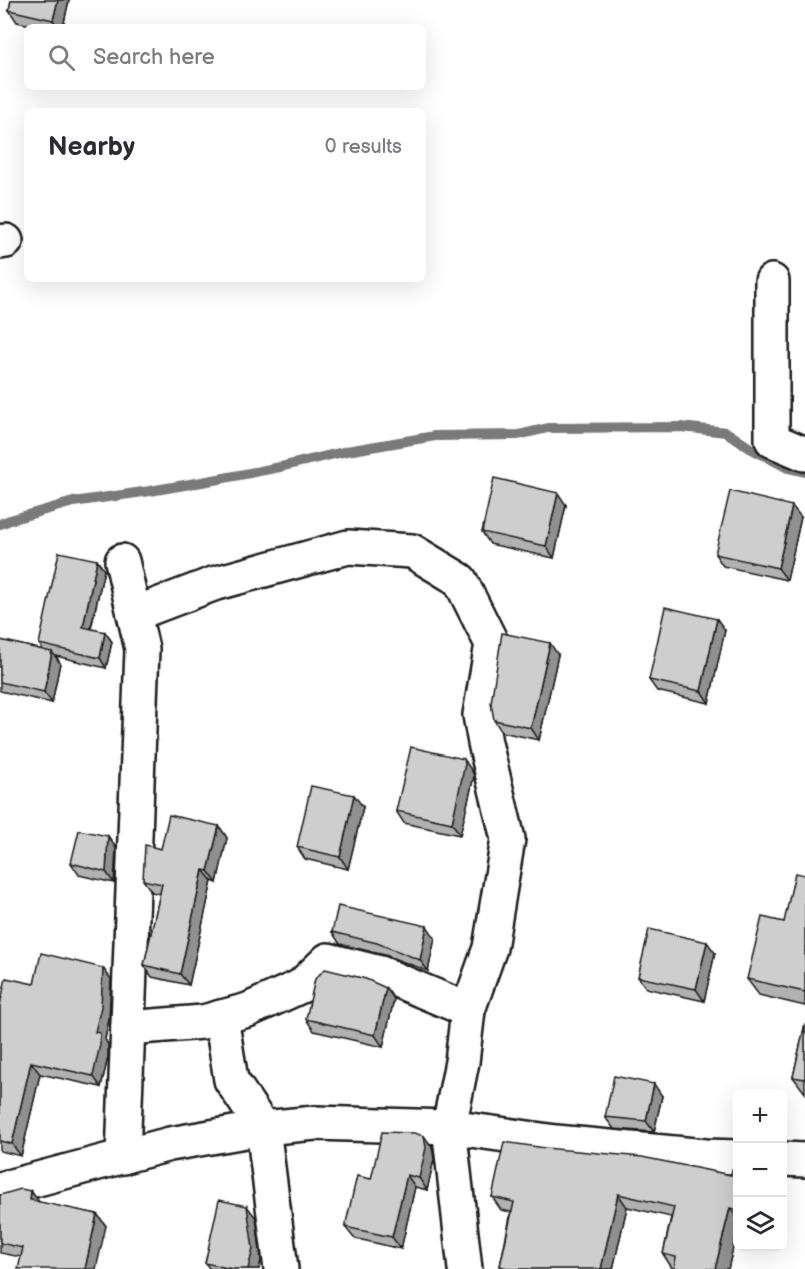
<!DOCTYPE html>
<html lang="en">
<head>
<meta charset="utf-8">
<style>
  body { margin:0; font-family:"Balsamiq Sans",sans-serif; background:#f7f7f7; color:#2b2b33 }
  .controls { position:absolute; right:18px; bottom:18px; display:grid; overflow:hidden; border-radius:9px; box-shadow:0 6px 24px #0002 }
  .controls button { width:54px; height:54px; display:grid; place-items:center; padding:0; border:0; border-bottom:2px solid #e1e1e2; background:#fff; color:#2b2b33; font:30px sans-serif }
  .list { margin:0; padding:0; list-style:none }
  h2 { display:flex; justify-content:space-between; align-items:center; height:78px; margin:0; padding:0 24px; font-size:26px }
  h2 small { font-size:20px; font-weight:400; color:#7c7c81 }
  .icon { flex:none; width:33px; height:33px; fill:none; stroke:currentColor; stroke-width:2; stroke-linecap:round; stroke-linejoin:round }
  .map { position:relative; flex:none; width:805px; height:1269px; overflow:hidden }
  .search { position:absolute; background:#fff; box-shadow:0 6px 24px #0002; left:24px; top:24px; width:402px; height:66px; display:flex; align-items:center; gap:15px; box-sizing:border-box; padding:0 21px; border-radius:9px; color:#7c7c81; font-size:22px }
  .panel { position:absolute; background:#fff; box-shadow:0 6px 24px #0002; left:24px; top:108px; width:402px; height:174px; border-radius:9px }
  .map>svg:first-child { display:block }
  .lines { fill:none; stroke-linecap:round; stroke-linejoin:round }
  .stream { stroke:#7a7a7a; stroke-width:10 }
  .minor-casing { stroke:#1c1c1c; stroke-width:38 }
  .minor { stroke:#fff; stroke-width:33 }
  .wall { fill:#b1b1b1; stroke:#1c1c1c; stroke-width:1.5 }
  .shaded-wall { fill:#909090; stroke:#1c1c1c; stroke-width:1.5 }
  .building { fill:#cecece; stroke:#1c1c1c; stroke-width:1.5 }
</style>
</head>
<body>
<div class="map">
<svg width="805" height="1269" viewBox="0 0 805 1269">
  <rect width="100%" height="100%" fill="#fff"/>
  <filter id="ink" filterUnits="userSpaceOnUse"><feTurbulence type="fractalNoise" baseFrequency=".0167" numOctaves="2"/><feDisplacementMap in="SourceGraphic" scale="12" xChannelSelector="R" yChannelSelector="G"/><feConvolveMatrix kernelMatrix="1 2 1 2 8 2 1 2 1" color-interpolation-filters="sRGB"/></filter>
  <g filter="url(#ink)">
    <g class="lines">
      <path class="stream" d="M0,524l10,-4 63,-18 77,-11 69,-12 61,-12 67,-16 88,-15 83,-1 30,-7 133,-1 45,5 24,16 38,20 17,4"/>
      <g class="minor-casing">
        <g id="minor">
          <path d="M0,242l6,-1"/>
          <path d="M772,281v159l33,14"/>
          <path d="M122,561l20,88 -19,508"/>
          <path d="M134,614l79,-30 135,-37 64,4 48,29 32,64 -12,71 5,28 23,96 -18,109 -22,62 -6,52 -13,65 16,142"/>
          <path d="M221,1017l10,63 32,48 18,141"/>
          <path d="M128,1028l75,-6 45,-12 53,-24 27,-26 52,13 88,37"/>
          <path d="M782,1159l23,1"/>
          <path d="M0,1189l170,-45 93,-16 52,-5 134,4 107,15 150,14 32,1"/>
        </g>
      </g>
      <use href="#minor" class="minor"/>
    </g>
    <g class="wall">
      <path d="M11,0h58l-6,27h-22l-24,-5 -8,-12z"/>
      <path d="M566,505l-12,53 -64,-14 -8,-12z"/>
      <path d="M801,517l-14,63 -64,-14 -8,-12z"/>
      <path d="M104,570l-13,59 14,3 7,10 -6,26 -50,-12 4,7 -8,40 -52,-12v-51l43,10 -4,-6z"/>
      <path d="M725,630l-16,73 -52,-12 -8,-11z"/>
      <path d="M558,655l-19,85 -37,-8 -8,-12z"/>
      <path d="M472,771l2,5 -14,59 -56,-12 -8,-12z"/>
      <path d="M363,807l-15,62 -43,-10 -8,-12z"/>
      <path d="M219,826l8,12 -10,45 -5,-2 -23,104 -37,-8 -8,-12 16,-71 -8,-2 -9,-12 18,-31z"/>
      <path d="M108,836l8,12 -2,35 -35,-8 -8,-12z"/>
      <path d="M805,875v131l-46,-11 -12,-16 37,-57z"/>
      <path d="M332,932l103,6 -7,33 -43,-16 -45,-11z"/>
      <path d="M715,953l-11,48 -58,-13 -8,-11z"/>
      <path d="M111,979l-2,40 -4,20 3,6v12l-7,30 -61,-13 -19,82 -21,-5v-146l34,-21z"/>
      <path d="M386,988l8,11 -11,48 -69,-16 -8,-12z"/>
      <path d="M805,1024v69l-12,-16z"/>
      <path d="M662,1096l-8,36 -40,-3 -9,-12z"/>
      <path d="M424,1136l8,11 2,12 -7,31 -12,-3 -14,62 -47,-11 -9,-11 26,-48z"/>
      <path d="M738,1170v56l-10,43 -56,-1 -9,-14 8,-37 -44,-10 -14,62h-111l-2,-3 11,-54 -10,-2 -9,-13 239,-22z"/>
      <path d="M31,1191l7,11 59,12 9,12 -85,31 -21,-4v-58z"/>
      <path d="M256,1218l5,42 -2,9h-49l-5,-6z"/>
    </g>
    <g class="shaded-wall">
      <path d="M58,0h11l-6,27h-5l-5,-7z"/>
      <path d="M558,493l8,12 -12,53 -8,-12z"/>
      <path d="M792,506l9,11 -14,63 -9,-12z"/>
      <path d="M97,560l7,10 -15,66 -6,-9z"/>
      <path d="M717,619l8,11 -16,73 -8,-12z"/>
      <path d="M105,632l7,10 -6,26 -6,-10z"/>
      <path d="M550,643l8,12 -19,85 -8,-12z"/>
      <path d="M52,652l8,11 -8,40 -8,-11z"/>
      <path d="M464,759l8,12 2,5 -14,59 -8,-12z"/>
      <path d="M354,795l9,12 -15,62 -8,-12z"/>
      <path d="M219,826l8,12 -10,45 -9,-12z"/>
      <path d="M108,836l8,12 -2,35 -8,-11z"/>
      <path d="M203,870l9,11 -23,104 -9,-11z"/>
      <path d="M427,926l8,12 -7,33 -8,-11z"/>
      <path d="M707,942l8,11 -11,48 -8,-12z"/>
      <path d="M103,968l8,11 -2,40 -4,20 3,6v12l-7,30 -8,-11 2,-44z"/>
      <path d="M386,988l8,11 -11,48 -8,-12z"/>
      <path d="M31,1062l9,12 -19,82 -9,-12z"/>
      <path d="M654,1084l8,12 -8,36 -8,-11z"/>
      <path d="M424,1136l8,11 2,12 -7,31 -8,-12z"/>
      <path d="M407,1175l8,12 -14,62 -9,-12z"/>
      <path d="M31,1191l9,12 -10,-3z"/>
      <path d="M618,1194l9,13 -14,62h-12z"/>
      <path d="M247,1206l9,12 5,42 -2,9h-11z"/>
      <path d="M730,1208l8,11v7l-10,43h-13z"/>
      <path d="M97,1214l9,12 -10,43h-11z"/>
    </g>
    <g class="building">
      <path d="M11,0h47l-5,20 -44,-10z"/>
      <path d="M494,478l64,15 -12,53 -64,-14z"/>
      <path d="M730,491l62,15 -14,62 -63,-14z"/>
      <path d="M59,552l38,8 -14,67 22,5 -5,26 -61,-14z"/>
      <path d="M665,607l52,12 -16,72 -52,-11z"/>
      <path d="M502,633l48,10 -19,85 -37,-8 -3,-17z"/>
      <path d="M0,640l52,12 -8,40 -44,-10z"/>
      <path d="M411,747l53,12 1,5 -13,59 -56,-12z"/>
      <path d="M311,786l43,9 -14,62 -43,-10z"/>
      <path d="M169,815l50,11 -11,45 -5,-1 -23,104 -36,-9 18,-81 -19,-4 2,-35 16,4z"/>
      <path d="M79,830l29,6 -2,36 -35,-9z"/>
      <path d="M795,873l10,2v117l-58,-13 15,-62 22,5z"/>
      <path d="M338,906l89,20 -7,34 -43,-17 -45,-11z"/>
      <path d="M649,929l58,13 -11,47 -58,-12z"/>
      <path d="M41,953l62,15 -2,39 -6,25 5,1v12l-7,31 -62,-14 -19,82 -12,-3v-136l6,-27 28,6z"/>
      <path d="M325,969l41,10 20,9 -11,47 -69,-16 9,-40z"/>
      <path d="M805,1024v55l-12,-2z"/>
      <path d="M614,1076l40,8 -8,37 -41,-4z"/>
      <path d="M382,1132l32,1 10,3 2,12 -7,30 -12,-3 -15,62 -47,-10 12,-51 14,3z"/>
      <path d="M504,1142l41,6 97,9 89,18 1,-6 6,1v40l-8,-2 -15,61h-41l2,-12 -13,-3 11,-47 -56,-13 -17,75h-90l-11,-3 14,-64 -22,-5z"/>
      <path d="M21,1189l10,2 -1,9 67,14 -12,55h-67l5,-21 -23,-5v-48z"/>
      <path d="M219,1200l28,6 6,43 -5,20h-16l-27,-6z"/>
    </g>
  </g>
</svg>
<div class="controls">
<button>+</button>
<button>−</button>
<button><svg class="icon" aria-label="layers" viewBox="0 0 24 24"><path d="M12 4l9 5-9 5-9-5zM3 14l9 5 9-5"/></svg></button>
</div>
<div class="search"><svg class="icon" aria-label="search" viewBox="0 0 24 24"><circle cx="10" cy="10" r="6"/><path d="M15 15l6 6"/></svg>Search here</div>
<section class="panel">
<h2>Nearby<small>0 results</small></h2>
<ul class="list">
</ul>
</section>
</div>
</body>
</html>
